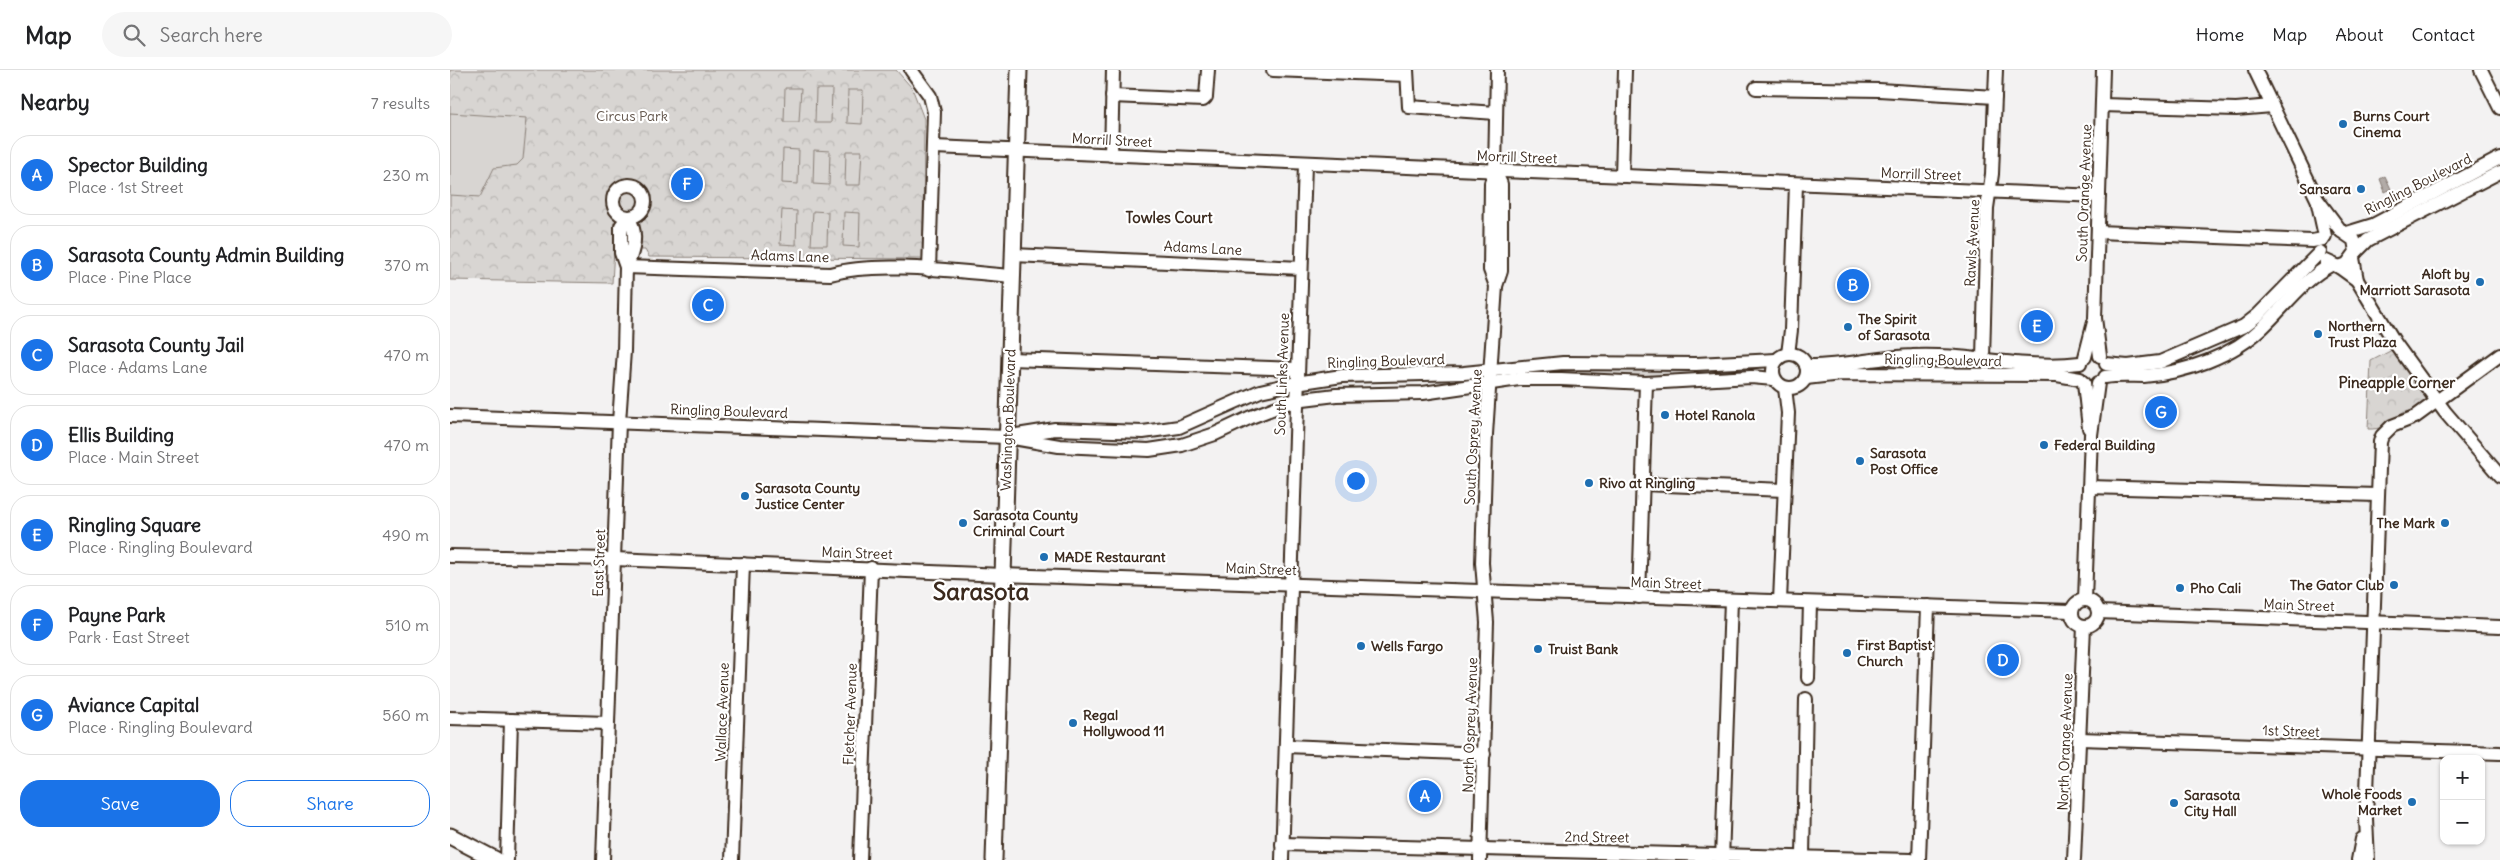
<!DOCTYPE html>
<html lang="en">
<head>
<meta charset="utf-8">
<style>
  body { margin:0; font-family:Delius,sans-serif; background:#f6f6f6; color:#202124 }
  .controls { position:absolute; right:15px; bottom:15px; display:grid; overflow:hidden; border-radius:10px; box-shadow:0 1px 4px #0004 }
  .controls button { width:45px; height:45px; display:grid; place-items:center; padding:0; border:0; border-bottom:1px solid #e0e0e0; background:#fff; color:#202124; font:25px sans-serif }
  .you { position:absolute; left:905px; top:410px; width:18px; height:18px; margin:-12px; border:4px solid #fff; border-radius:50%; background:#1a73e8; box-shadow:0 0 0 8px #1a73e833 }
  .badge { display:grid; place-items:center; width:32px; height:32px; border-radius:50%; background:#1a73e8; color:#fff; font-size:16px; font-weight:700 }
  .pin { position:absolute; translate:-50% -50%; border:2px solid #fff; box-shadow:0 1px 5px #0006 }
  .list { margin:0; padding:0; list-style:none }
  h2 { display:flex; justify-content:space-between; align-items:center; height:65px; margin:0; padding:0 20px; font-size:21px }
  h2 small { font-size:16px; font-weight:400; color:#757577 }
  .list li { display:grid; grid-template-columns:32px 1fr auto; gap:15px; align-items:center; box-sizing:border-box; height:80px; margin:0 10px 10px; padding:0 10px; border:1px solid #e0e0e0; border-radius:20px }
  .list b { display:block; font-size:19px; white-space:nowrap }
  .list p { margin:0; font-size:16px; white-space:nowrap; color:#757577 }
  .list em { font-size:16px; font-style:normal; color:#757577 }
  .actions { display:flex; gap:10px; padding:15px 20px }
  .actions a { flex:1; padding:11px 0; border:1px solid #1a73e8; border-radius:20px; text-align:center; font-size:18px; color:#1a73e8 }
  .actions .main { background:#1a73e8; color:#fff }
  .icon { flex:none; width:28px; height:28px; fill:none; stroke:currentColor; stroke-width:2; stroke-linecap:round; stroke-linejoin:round }
  .map { position:relative; flex:none; width:2050px; height:790px; overflow:hidden }
  header { display:flex; align-items:center; gap:30px; box-sizing:border-box; height:70px; padding:0 25px; background:#fff; border-bottom:1px solid #e0e0e0 }
  header strong { font-size:24px }
  nav { display:flex; gap:28px; margin-inline-start:auto; font-size:18px }
  .search { width:350px; height:45px; background:#f6f6f6; display:flex; align-items:center; gap:12px; box-sizing:border-box; padding:0 18px; border-radius:28px; color:#757577; font-size:19px }
  main { display:flex }
  aside { flex:1; background:#fff }
  .map>svg:first-child { display:block }
  .forest { fill:url(#forest-crowns); stroke:#8a8078 }
  .pitch { fill:#d8d5d2; stroke:#8a8078 }
  .water { fill:#b2aba7; stroke:#827770 }
  .lines { fill:none; stroke-linecap:round; stroke-linejoin:round }
  .minor-casing { stroke:#3b2a1e; stroke-width:16 }
  .major-casing { stroke:#3b2a1e; stroke-width:19 }
  .minor { stroke:#fff; stroke-width:12 }
  .major { stroke:#fff; stroke-width:15 }
  .poi-dot { fill:#1f6fb2; stroke:#fff; stroke-width:2 }
  .labels { text-anchor:middle; dominant-baseline:central; stroke-width:4.5; stroke-linejoin:round; paint-order:stroke }
  .park-label { font-size:14px; fill:#62554b; stroke:#fff }
  .poi-label { font-size:14px; font-weight:bold; fill:#3b2a1e; stroke:#fff; text-anchor:start }
  .street-label { font-size:14px; fill:#3b2a1e; stroke:#fff }
  .neighbourhood-label { font-size:15px; font-weight:bold; fill:#3b2a1e; stroke:#fff }
  .town-label { font-size:24px; font-weight:bold; fill:#3b2a1e; stroke:#fff }
</style>
</head>
<body>
<header>
<strong>Map</strong>
<div class="search"><svg class="icon" aria-label="search" viewBox="0 0 24 24"><circle cx="10" cy="10" r="6"/><path d="M15 15l6 6"/></svg>Search here</div>
<nav><a>Home</a><a>Map</a><a>About</a><a>Contact</a></nav>
</header>
<main>
<aside>
<h2>Nearby<small>7 results</small></h2>
<ul class="list">
<li><span class="badge">A</span><div><b>Spector Building</b><p>Place · 1st Street</p></div><em>230 m</em></li>
<li><span class="badge">B</span><div><b>Sarasota County Admin Building</b><p>Place · Pine Place</p></div><em>370 m</em></li>
<li><span class="badge">C</span><div><b>Sarasota County Jail</b><p>Place · Adams Lane</p></div><em>470 m</em></li>
<li><span class="badge">D</span><div><b>Ellis Building</b><p>Place · Main Street</p></div><em>470 m</em></li>
<li><span class="badge">E</span><div><b>Ringling Square</b><p>Place · Ringling Boulevard</p></div><em>490 m</em></li>
<li><span class="badge">F</span><div><b>Payne Park</b><p>Park · East Street</p></div><em>510 m</em></li>
<li><span class="badge">G</span><div><b>Aviance Capital</b><p>Place · Ringling Boulevard</p></div><em>560 m</em></li>
</ul>
<div class="actions"><a class="main">Save</a><a>Share</a></div>
</aside>
<div class="map">
<svg width="2050" height="790" viewBox="0 0 2050 790">
  <defs>
    <pattern id="forest-crowns" width="20" height="18" patternUnits="userSpaceOnUse" patternTransform="scale(1.25)"><rect width="20" height="18" fill="#d8d5d2"/><path d="M2 6a3 3 0 1 1 6 0M12 15a3 3 0 1 1 6 0" fill="none" stroke="#bab7b4"/></pattern>
  </defs>
  <rect width="100%" height="100%" fill="#f3f2f2"/>
  <filter id="ink" filterUnits="userSpaceOnUse"><feTurbulence type="fractalNoise" baseFrequency=".02" numOctaves="2"/><feDisplacementMap in="SourceGraphic" scale="10" xChannelSelector="R" yChannelSelector="G"/><feConvolveMatrix kernelMatrix="1 2 1 2 8 2 1 2 1" color-interpolation-filters="sRGB"/></filter>
  <g filter="url(#ink)">
    <g class="forest">
      <path d="M0,0h446l16,18 12,31 -1,140 -274,-2 -4,-7 -31,-1 -2,34 -162,-3z"/>
      <path d="M1942,280l36,49c-16,15 -38,31 -60,30l3,-68z"/>
      <path d="M1141,295h141l1,5 -54,7 -138,-4v-2z"/>
    </g>
    <g class="pitch">
      <path d="M335,18h16l-2,34h-15z"/>
      <path d="M366,19h16l-1,34h-16z"/>
      <path d="M398,20h15l-1,34 -15,-1z"/>
      <path d="M0,43l77,5 -4,41 -6,6 -23,3 -14,29 -30,-2z"/>
      <path d="M333,79l16,1 -1,34 -16,-1z"/>
      <path d="M364,80l16,1 -1,34 -16,-1z"/>
      <path d="M396,81h16l-2,34h-15z"/>
      <path d="M332,140l15,1 -1,34 -16,-1z"/>
      <path d="M363,141l15,1 -1,33h-16z"/>
      <path d="M394,142l16,1 -1,34 -16,-1z"/>
    </g>
    <path class="water" d="M1935,106l6,13 -6,3 -5,-13z"/>
    <g class="lines">
      <g class="minor-casing">
        <g id="minor">
          <path d="M461,0l19,26 4,16 -5,158"/>
          <path d="M823,0l134,5"/>
          <path d="M957,0l2,37 87,6"/>
          <path d="M1805,0l62,129 24,32"/>
          <path d="M2031,0l19,38"/>
          <path d="M1306,18l123,2 116,7"/>
          <path d="M662,26l91,4 3,-3 2,-27"/>
          <path d="M1652,35l134,4 36,-3"/>
          <path d="M484,77l1165,49"/>
          <path d="M661,85l2,-85"/>
          <path d="M1172,106l3,-106"/>
          <circle cx="179" cy="131" r="16"/>
          <path d="M1868,134l7,32"/>
          <path d="M1648,162l214,9 11,-2"/>
          <path d="M1897,163l26,-8 127,-67"/>
          <path d="M1906,182l12,-12 132,-68"/>
          <path d="M563,185l288,13"/>
          <path d="M1903,188l4,22 38,63 50,69 55,64"/>
          <path d="M1876,191l13,6 18,13"/>
          <path d="M176,197l204,7c50,-14 130,-2 182,2"/>
          <path d="M1889,197l8,-3 9,-12 -2,-12 -13,-9"/>
          <path d="M1046,216l-6,-16 1,-87 4,-12 2,-101"/>
          <circle cx="1340" cy="301" r="17"/>
          <path d="M1338,284l3,-24 5,-146"/>
          <path d="M1650,286l-5,-38 8,-248"/>
          <path d="M1635,287l9,-35"/>
          <path d="M1533,288l4,-150 5,-34 4,-104"/>
          <path d="M560,289l287,10"/>
          <path d="M1656,294l22,2 32,-4 84,-36 14,-11 62,-63"/>
          <path d="M1356,296c36,1 71,-9 106,-10 56,-3 112,14 168,7"/>
          <path d="M1655,307c13,-2 26,-1 39,-1 41,-3 89,-20 119,-49 22,-21 41,-48 68,-62"/>
          <path d="M1356,308l35,-4 216,1 23,4"/>
          <path d="M1634,313l5,45"/>
          <path d="M0,346l557,21 52,9 90,4 33,-5 33,-11 36,-17 44,-17 41,-5 87,-2 96,-14h42l85,4 105,-6 23,2"/>
          <path d="M567,365l38,-6 88,3 36,-5 81,-36 36,-8 46,-7 122,-3 99,-10 133,1 80,-4"/>
          <path d="M1193,414l141,6"/>
          <path d="M1639,417l288,8"/>
          <path d="M0,486l164,3 389,16 1068,36"/>
          <path d="M1189,527l7,-214"/>
          <path d="M1635,530l6,-165 7,-52"/>
          <circle cx="1635" cy="543" r="13"/>
          <path d="M1330,531l8,-188 -3,-25"/>
          <path d="M1648,542l402,15"/>
          <path d="M1358,608l2,-75"/>
          <path d="M0,648l158,5"/>
          <path d="M1630,669l420,14"/>
          <path d="M836,676l198,8"/>
          <path d="M832,774l629,16"/>
          <path d="M1353,786l3,-157"/>
          <path d="M57,790l4,-140"/>
          <path d="M153,790l16,-438 5,-71 2,-84 -5,-14v-27l7,-9c10,15 6,34 -2,50"/>
          <path d="M282,790l11,-296"/>
          <path d="M410,790l11,-292"/>
          <path d="M832,790c6,-232 14,-464 23,-696"/>
          <path d="M1030,790l7,-238 -5,-59 4,-129 10,-148 5,-15v-87l-6,-13"/>
          <path d="M1272,790l9,-260"/>
          <path d="M1469,790l9,-254"/>
          <path d="M1624,790l10,-234"/>
          <path d="M1908,790l4,-21"/>
          <path d="M1918,790l-2,-41 14,-377 2,-6 10,-10 23,-9 85,-62"/>
        </g>
      </g>
      <g class="major-casing">
        <g id="major">
          <path d="M0,766l46,24"/>
          <path d="M544,790l25,-790"/>
        </g>
      </g>
      <use href="#minor" class="minor"/>
      <use href="#major" class="major"/>
    </g>
  </g>
  <g class="poi-dot">
    <circle cx="1893" cy="54" r="5"/>
    <circle cx="1911" cy="119" r="5"/>
    <circle cx="2030" cy="212" r="5"/>
    <circle cx="1398" cy="257" r="5"/>
    <circle cx="1868" cy="264" r="5"/>
    <circle cx="1215" cy="345" r="5"/>
    <circle cx="1594" cy="375" r="5"/>
    <circle cx="1410" cy="391" r="5"/>
    <circle cx="1139" cy="413" r="5"/>
    <circle cx="295" cy="426" r="5"/>
    <circle cx="513" cy="453" r="5"/>
    <circle cx="1995" cy="453" r="5"/>
    <circle cx="594" cy="487" r="5"/>
    <circle cx="1944" cy="515" r="5"/>
    <circle cx="1730" cy="518" r="5"/>
    <circle cx="911" cy="576" r="5"/>
    <circle cx="1088" cy="579" r="5"/>
    <circle cx="1397" cy="583" r="5"/>
    <circle cx="623" cy="653" r="5"/>
    <circle cx="1962" cy="732" r="5"/>
    <circle cx="1724" cy="733" r="5"/>
  </g>
  <g class="labels">
    <g class="park-label">
      <text x="182" y="46">Circus Park</text>
    </g>
    <g class="poi-label">
      <text x="1903" y="46">Burns Court<tspan x="1903" dy="16">Cinema</tspan></text>
      <text x="1901" y="119" text-anchor="end">Sansara</text>
      <text x="2020" y="204" text-anchor="end">Aloft by<tspan x="2020" dy="16">Marriott Sarasota</tspan></text>
      <text x="1408" y="249">The Spirit<tspan x="1408" dy="16">of Sarasota</tspan></text>
      <text x="1878" y="256">Northern<tspan x="1878" dy="16">Trust Plaza</tspan></text>
      <text x="1225" y="345">Hotel Ranola</text>
      <text x="1604" y="375">Federal Building</text>
      <text x="1420" y="383">Sarasota<tspan x="1420" dy="16">Post Office</tspan></text>
      <text x="1149" y="413">Rivo at Ringling</text>
      <text x="305" y="418">Sarasota County<tspan x="305" dy="16">Justice Center</tspan></text>
      <text x="523" y="445">Sarasota County<tspan x="523" dy="16">Criminal Court</tspan></text>
      <text x="1985" y="453" text-anchor="end">The Mark</text>
      <text x="604" y="487">MADE Restaurant</text>
      <text x="1934" y="515" text-anchor="end">The Gator Club</text>
      <text x="1740" y="518">Pho Cali</text>
      <text x="1407" y="575">First Baptist<tspan x="1407" dy="16">Church</tspan></text>
      <text x="921" y="576">Wells Fargo</text>
      <text x="1098" y="579">Truist Bank</text>
      <text x="633" y="645">Regal<tspan x="633" dy="16">Hollywood 11</tspan></text>
      <text x="1952" y="724" text-anchor="end">Whole Foods<tspan x="1952" dy="16">Market</tspan></text>
      <text x="1734" y="725">Sarasota<tspan x="1734" dy="16">City Hall</tspan></text>
    </g>
    <g class="street-label">
      <text transform="translate(662 70) rotate(3)">Morrill Street</text>
      <text transform="translate(1067 87) rotate(2)">Morrill Street</text>
      <text transform="translate(1471 104) rotate(2)">Morrill Street</text>
      <text transform="translate(1968 114) rotate(-27)">Ringling Boulevard</text>
      <text transform="translate(1634 123) rotate(-88)">South Orange Avenue</text>
      <text transform="translate(1522 173) rotate(-87)">Rawls Avenue</text>
      <text transform="translate(753 178) rotate(3)">Adams Lane</text>
      <text transform="translate(340 186) rotate(2)">Adams Lane</text>
      <text transform="translate(1493 290) rotate(1)">Ringling Boulevard</text>
      <text transform="translate(936 291) rotate(-2)">Ringling Boulevard</text>
      <text transform="translate(832 304) rotate(-88)">South Links Avenue</text>
      <text transform="translate(279 341) rotate(2)">Ringling Boulevard</text>
      <text transform="translate(558 350) rotate(-88)">Washington Boulevard</text>
      <text transform="translate(1023 367) rotate(-87)">South Osprey Avenue</text>
      <text transform="translate(407 483) rotate(2)">Main Street</text>
      <text transform="translate(149 493) rotate(-88)">East Street</text>
      <text transform="translate(811 499) rotate(2)">Main Street</text>
      <text transform="translate(1216 513) rotate(2)">Main Street</text>
      <text transform="translate(1849 535) rotate(2)">Main Street</text>
      <text transform="translate(272 642) rotate(-88)">Wallace Avenue</text>
      <text transform="translate(400 644) rotate(-88)">Fletcher Avenue</text>
      <text transform="translate(1020 655) rotate(-88)">North Osprey Avenue</text>
      <text transform="translate(1841 661) rotate(2)">1st Street</text>
      <text transform="translate(1615 672) rotate(-88)">North Orange Avenue</text>
      <text transform="translate(1147 767) rotate(1)">2nd Street</text>
    </g>
    <g class="neighbourhood-label">
      <text x="719" y="147">Towles Court</text>
      <text x="1947" y="312">Pineapple Corner</text>
    </g>
    <g class="town-label">
      <text x="531" y="521">Sarasota</text>
    </g>
  </g>
</svg>
<div class="controls">
<button>+</button>
<button>−</button>
</div>
<div class="you"></div>
<div class="pin badge" style="left:975px;top:726px">A</div>
<div class="pin badge" style="left:1403px;top:215px">B</div>
<div class="pin badge" style="left:258px;top:235px">C</div>
<div class="pin badge" style="left:1553px;top:590px">D</div>
<div class="pin badge" style="left:1587px;top:256px">E</div>
<div class="pin badge" style="left:237px;top:114px">F</div>
<div class="pin badge" style="left:1711px;top:342px">G</div>
</div>
</main>
</body>
</html>
